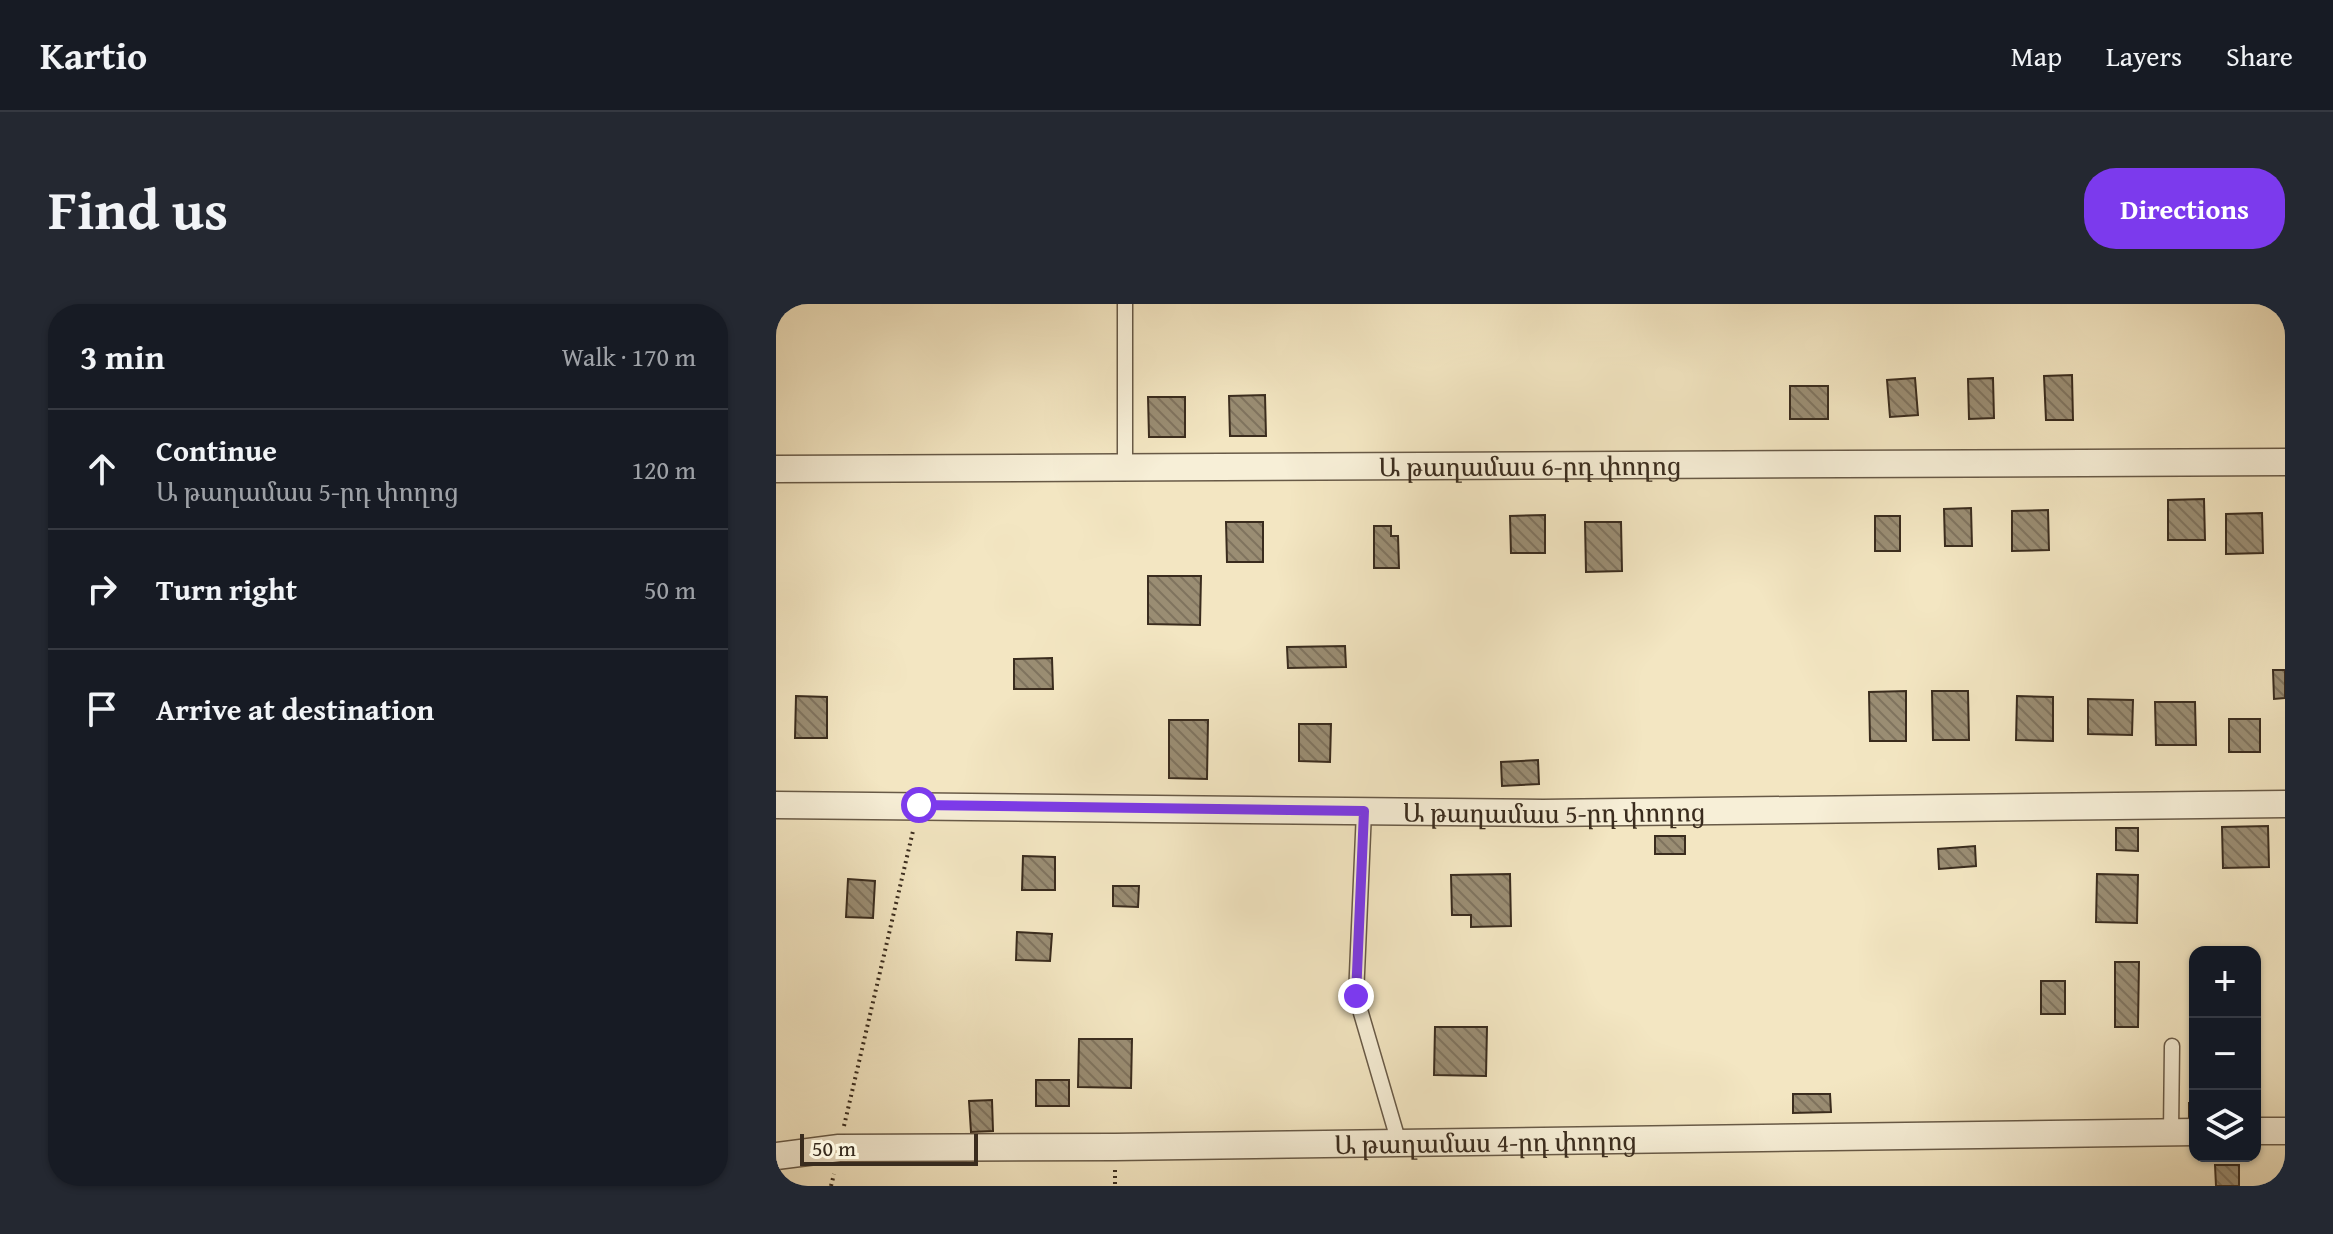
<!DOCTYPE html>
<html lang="en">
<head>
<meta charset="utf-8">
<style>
  body { margin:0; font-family:"Gentium Book Plus","Noto Serif Armenian",serif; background:#242831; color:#f1f3f6 }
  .controls { position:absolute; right:24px; bottom:24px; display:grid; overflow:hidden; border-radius:16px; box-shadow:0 2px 6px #0004 }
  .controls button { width:72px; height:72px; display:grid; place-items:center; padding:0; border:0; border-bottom:2px solid #363941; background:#171b24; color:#f1f3f6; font:40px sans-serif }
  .scale { position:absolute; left:24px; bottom:20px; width:178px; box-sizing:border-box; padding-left:8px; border:4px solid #3a2c1e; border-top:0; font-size:22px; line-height:28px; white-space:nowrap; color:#3a2c1e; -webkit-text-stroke:6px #f7efd7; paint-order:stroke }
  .stop { position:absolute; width:24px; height:24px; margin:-18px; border:6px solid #7c3aed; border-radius:50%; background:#fff }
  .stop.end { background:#7c3aed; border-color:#fff; box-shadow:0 2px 8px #0008 }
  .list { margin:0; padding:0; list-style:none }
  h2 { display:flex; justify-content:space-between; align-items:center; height:104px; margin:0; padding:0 32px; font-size:34px }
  h2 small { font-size:26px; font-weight:400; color:#9ea1a6 }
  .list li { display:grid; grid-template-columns:52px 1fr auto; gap:24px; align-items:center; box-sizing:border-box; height:120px; padding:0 32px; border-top:2px solid #363941 }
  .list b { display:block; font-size:30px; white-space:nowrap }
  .list p { margin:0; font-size:26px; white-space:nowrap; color:#9ea1a6 }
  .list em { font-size:26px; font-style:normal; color:#9ea1a6 }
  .icon { flex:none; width:44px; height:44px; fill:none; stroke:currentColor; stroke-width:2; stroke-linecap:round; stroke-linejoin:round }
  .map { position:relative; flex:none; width:1509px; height:882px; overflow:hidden; border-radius:32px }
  header { display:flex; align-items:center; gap:48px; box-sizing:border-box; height:112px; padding:0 40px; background:#171b24; border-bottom:2px solid #363941 }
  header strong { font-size:38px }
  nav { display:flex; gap:44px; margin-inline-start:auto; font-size:28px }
  .intro { display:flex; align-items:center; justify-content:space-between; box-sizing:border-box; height:192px; padding:0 48px }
  h1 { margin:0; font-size:56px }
  .button { padding:20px 36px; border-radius:32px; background:#7c3aed; color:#fff; font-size:28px; font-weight:700 }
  main { display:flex; gap:48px; padding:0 48px }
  aside { flex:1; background:#171b24; border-radius:32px; box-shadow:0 2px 6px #0004 }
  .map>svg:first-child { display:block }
  .building { fill:url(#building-back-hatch); stroke:#3a2c1e; stroke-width:2 }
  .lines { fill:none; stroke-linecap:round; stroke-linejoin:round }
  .service-casing { stroke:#685a47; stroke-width:17 }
  .minor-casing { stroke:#685a47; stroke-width:29 }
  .path { stroke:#3a2c1e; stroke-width:4; stroke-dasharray:2 4; stroke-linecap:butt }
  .service { stroke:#f7efd7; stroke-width:14 }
  .minor { stroke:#f7efd7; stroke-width:26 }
  .route { stroke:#7c3aed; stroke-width:10 }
  .labels { text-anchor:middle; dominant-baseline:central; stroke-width:7; stroke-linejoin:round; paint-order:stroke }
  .street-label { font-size:26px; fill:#3a2c1e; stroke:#f7efd7 }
</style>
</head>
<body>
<header>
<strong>Kartio</strong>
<nav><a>Map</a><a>Layers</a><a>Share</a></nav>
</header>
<div class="intro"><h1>Find us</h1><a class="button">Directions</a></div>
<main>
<aside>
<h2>3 min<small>Walk · 170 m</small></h2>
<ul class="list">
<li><svg class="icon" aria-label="ahead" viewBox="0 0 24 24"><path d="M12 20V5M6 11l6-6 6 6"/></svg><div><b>Continue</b><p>Ա թաղամաս 5-րդ փողոց</p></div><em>120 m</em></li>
<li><svg class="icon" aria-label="right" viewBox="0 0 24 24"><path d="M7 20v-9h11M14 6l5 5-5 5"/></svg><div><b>Turn right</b></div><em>50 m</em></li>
<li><svg class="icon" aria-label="arrive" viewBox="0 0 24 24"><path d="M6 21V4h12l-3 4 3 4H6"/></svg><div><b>Arrive at destination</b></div></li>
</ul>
</aside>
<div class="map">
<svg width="1509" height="882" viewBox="0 0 1509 882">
  <defs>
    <pattern id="building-back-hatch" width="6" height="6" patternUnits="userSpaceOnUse" patternTransform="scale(2)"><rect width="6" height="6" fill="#9a8d73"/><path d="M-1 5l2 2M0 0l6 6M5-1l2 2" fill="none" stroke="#7f735e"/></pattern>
  </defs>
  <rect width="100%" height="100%" fill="#f3e6c2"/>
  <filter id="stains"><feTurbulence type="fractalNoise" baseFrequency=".0025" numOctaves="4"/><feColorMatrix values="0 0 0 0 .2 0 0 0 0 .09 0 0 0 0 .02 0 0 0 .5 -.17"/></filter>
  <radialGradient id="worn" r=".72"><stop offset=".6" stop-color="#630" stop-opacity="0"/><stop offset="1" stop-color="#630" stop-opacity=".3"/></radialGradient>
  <g class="building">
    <path d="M1296,71l1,45h-27l-2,-44z"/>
    <path d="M1139,74l3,37 -28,2 -3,-37z"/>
    <path d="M1217,74l1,40 -25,1 -1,-40z"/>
    <rect x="1014" y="82" width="38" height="33"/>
    <path d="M489,91l1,41h-36l-1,-40z"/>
    <path d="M372,93h37v40h-36z"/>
    <path d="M1428,195l1,41h-37v-40z"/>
    <path d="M1195,204l1,38h-27l-1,-37z"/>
    <path d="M1272,206l1,40 -37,1v-40z"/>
    <path d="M1486,209l1,40 -37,1v-40z"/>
    <path d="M769,211v38h-34l-1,-37z"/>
    <rect x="1099" y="212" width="25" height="35"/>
    <path d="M450,218h37v40h-36z"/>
    <path d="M809,218h36l1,49 -36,1z"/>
    <path d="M598,222h17v10h7l1,32h-25z"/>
    <path d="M372,272h53l-1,49 -52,-1z"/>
    <path d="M569,342l1,21 -58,1 -1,-21z"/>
    <path d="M276,354l1,31h-39v-30z"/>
    <path d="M1497,366h12v28l-11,1z"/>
    <path d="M1130,387v50h-36l-1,-49z"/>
    <path d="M1156,387h36l1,49h-36z"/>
    <path d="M20,392l31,1v41h-32z"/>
    <path d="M1241,392l36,1v44l-37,-1z"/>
    <path d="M1312,395l45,1 -1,35 -44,-1z"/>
    <path d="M1379,398h40l1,43h-40z"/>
    <rect x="1453" y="415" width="31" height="33"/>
    <path d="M393,416h39l-1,59 -38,-1z"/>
    <path d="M523,420h32l-1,38 -31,-1z"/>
    <path d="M762,456l1,24 -37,2 -1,-24z"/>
    <path d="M1492,522l1,41 -46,1 -1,-41z"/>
    <path d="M1340,524h22v23l-22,-1z"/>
    <rect x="879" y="532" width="30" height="18"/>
    <path d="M1199,542l1,20 -37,3 -1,-20z"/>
    <path d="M247,552l32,1v33h-33z"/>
    <path d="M734,570l1,52 -40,1v-12h-19l-1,-40z"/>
    <path d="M1321,570l41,1 -1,48 -41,-1z"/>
    <path d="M72,575l27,2 -2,37 -27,-1z"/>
    <path d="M337,582h26l-1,21 -25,-1z"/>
    <path d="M241,628l35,2 -2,27 -34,-1z"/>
    <path d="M1339,658h24l-1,65h-23z"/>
    <rect x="1265" y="677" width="24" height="33"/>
    <path d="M659,723h52l-1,49 -52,-1z"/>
    <path d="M303,735h53l-1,49 -53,-1z"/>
    <rect x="260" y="776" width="33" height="26"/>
    <path d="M1017,790h37l1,18 -38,1z"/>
    <path d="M216,796l1,31 -22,1 -2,-31z"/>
    <rect x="1413" y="799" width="6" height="21"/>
    <path d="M1439,861h24v21h-23z"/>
  </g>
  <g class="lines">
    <g class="service-casing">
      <g id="service">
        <path d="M349,164v-164"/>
        <path d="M588,507l-8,185 43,147"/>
        <path d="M1395,828l1,-86"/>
      </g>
    </g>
    <g class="minor-casing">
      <g id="minor">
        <path id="s1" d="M0,165l1509,-7"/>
        <path id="s2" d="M0,501l767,8 742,-9"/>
        <path d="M1479,827h30"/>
        <path id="s3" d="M0,852l63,-8 276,-1 1080,-15"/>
      </g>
    </g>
    <g class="path">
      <path d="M68,822l69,-295"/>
      <path d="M339,866v16"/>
      <path d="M55,882l3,-12"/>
    </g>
    <use href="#service" class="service"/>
    <use href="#minor" class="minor"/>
  </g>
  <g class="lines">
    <path class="route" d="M143,501l445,6 -8,185"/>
  </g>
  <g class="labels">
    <g class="street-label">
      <text stroke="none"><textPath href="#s1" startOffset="754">Ա թաղամաս 6-րդ փողոց</textPath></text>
      <text stroke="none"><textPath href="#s2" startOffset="778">Ա թաղամաս 5-րդ փողոց</textPath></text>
      <text stroke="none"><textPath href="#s3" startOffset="710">Ա թաղամաս 4-րդ փողոց</textPath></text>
    </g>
  </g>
  <rect width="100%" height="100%" filter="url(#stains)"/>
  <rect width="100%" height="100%" fill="url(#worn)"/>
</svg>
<div class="controls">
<button>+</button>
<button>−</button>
<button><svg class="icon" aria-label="layers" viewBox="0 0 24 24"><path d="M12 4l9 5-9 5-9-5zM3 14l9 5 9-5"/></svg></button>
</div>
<div class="scale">50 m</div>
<div class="stop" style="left:143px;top:501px"></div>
<div class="stop end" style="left:580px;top:692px"></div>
</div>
</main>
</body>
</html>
